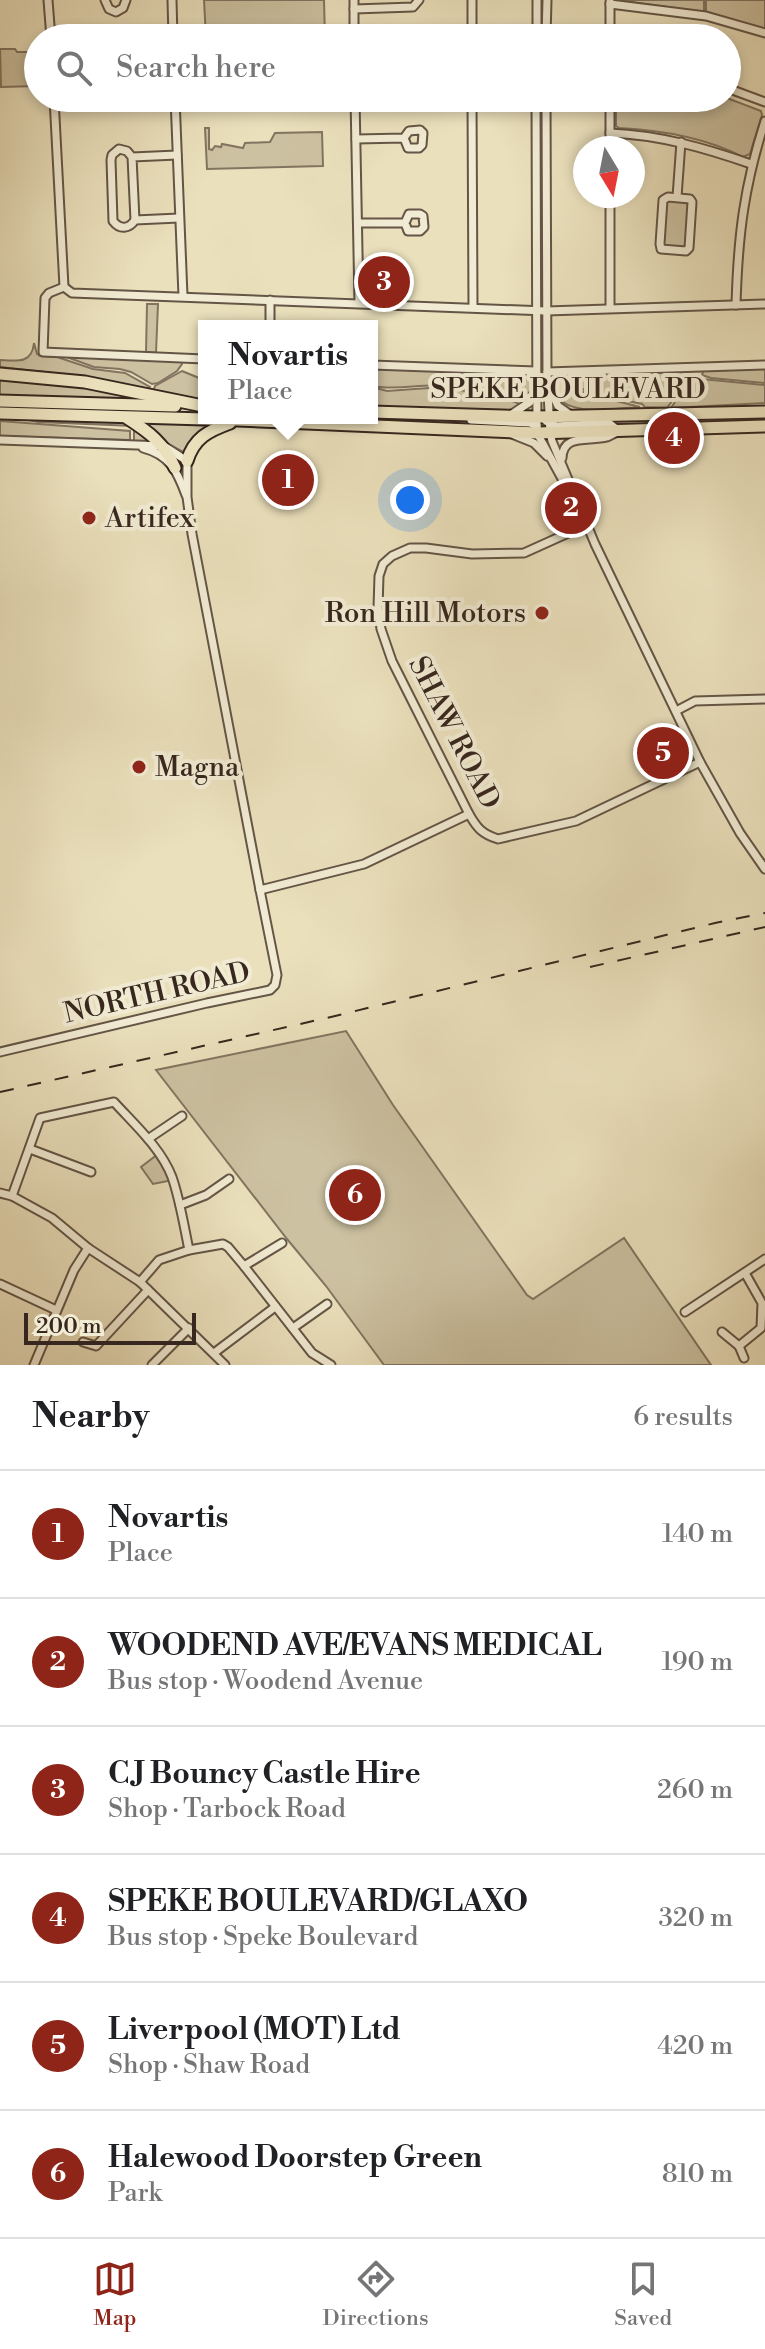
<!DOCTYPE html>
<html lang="en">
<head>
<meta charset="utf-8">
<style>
  body { margin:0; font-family:"Libre Bodoni",serif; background:#f6f6f6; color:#202124 }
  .compass { position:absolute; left:573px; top:136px; width:72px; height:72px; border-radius:50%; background:#fff; box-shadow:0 4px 12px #0003; rotate:170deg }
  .scale { position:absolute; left:24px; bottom:20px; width:172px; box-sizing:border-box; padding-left:8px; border:4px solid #37271e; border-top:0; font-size:22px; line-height:28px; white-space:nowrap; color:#37271e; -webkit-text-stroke:6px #f1ebd3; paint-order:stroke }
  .you { position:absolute; left:410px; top:500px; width:28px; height:28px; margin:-20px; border:6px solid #fff; border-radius:50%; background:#1a73e8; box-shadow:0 0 0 12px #1a73e833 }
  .badge { display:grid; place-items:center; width:52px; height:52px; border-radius:50%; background:#8f2418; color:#fff; font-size:26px; font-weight:700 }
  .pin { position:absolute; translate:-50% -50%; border:4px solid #fff; box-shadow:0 2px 8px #0006 }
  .popup { position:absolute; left:198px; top:320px; width:180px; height:104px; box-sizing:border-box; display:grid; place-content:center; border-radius:0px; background:#fff; filter:drop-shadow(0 2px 6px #0005); font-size:26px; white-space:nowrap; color:#757577 }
  .popup b { font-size:30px; color:#202124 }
  .popup::after { content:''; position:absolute; left:50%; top:100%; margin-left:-16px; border:16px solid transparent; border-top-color:#fff }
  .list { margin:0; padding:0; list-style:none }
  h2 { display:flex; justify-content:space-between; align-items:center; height:104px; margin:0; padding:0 32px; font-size:34px }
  h2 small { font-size:26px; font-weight:400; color:#757577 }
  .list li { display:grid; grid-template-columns:52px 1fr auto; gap:24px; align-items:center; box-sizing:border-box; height:128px; padding:0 32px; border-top:2px solid #e0e0e0 }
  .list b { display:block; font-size:30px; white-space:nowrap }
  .list p { margin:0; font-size:26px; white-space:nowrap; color:#757577 }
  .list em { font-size:26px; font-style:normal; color:#757577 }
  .icon { flex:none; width:44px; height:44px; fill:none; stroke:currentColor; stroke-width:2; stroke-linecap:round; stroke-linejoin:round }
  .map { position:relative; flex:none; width:765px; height:1365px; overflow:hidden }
  .search { position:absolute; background:#fff; box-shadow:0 4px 12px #0003; left:24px; right:24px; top:24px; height:88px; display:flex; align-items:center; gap:20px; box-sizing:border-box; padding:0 28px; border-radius:44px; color:#757577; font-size:30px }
  .sheet { height:872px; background:#fff }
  nav { display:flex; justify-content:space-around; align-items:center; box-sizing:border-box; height:112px; border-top:2px solid #e0e0e0; background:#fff; font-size:22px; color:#757577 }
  nav a { display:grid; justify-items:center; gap:4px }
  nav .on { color:#8f2418 }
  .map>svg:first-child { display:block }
  .green { fill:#ccc1a1; stroke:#827460; stroke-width:2 }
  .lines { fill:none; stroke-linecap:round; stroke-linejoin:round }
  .minor-casing { stroke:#645546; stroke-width:11 }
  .highway-casing { stroke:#37271e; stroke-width:15 }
  .minor { stroke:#f1ebd3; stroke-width:7 }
  .highway { stroke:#eae0bc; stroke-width:11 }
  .rail { stroke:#37271e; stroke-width:2; stroke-dasharray:14 14; stroke-linecap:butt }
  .poi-dot { fill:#8f2418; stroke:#f1ebd3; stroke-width:3 }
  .labels { text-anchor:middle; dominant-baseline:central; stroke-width:8; stroke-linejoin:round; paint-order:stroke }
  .street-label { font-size:28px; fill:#37271e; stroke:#f1ebd3 }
  .poi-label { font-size:28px; fill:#37271e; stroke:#f1ebd3; text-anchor:start }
</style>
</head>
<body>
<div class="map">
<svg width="765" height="1365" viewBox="0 0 765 1365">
  <rect width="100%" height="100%" fill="#eae0bc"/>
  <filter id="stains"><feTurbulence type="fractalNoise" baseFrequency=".0025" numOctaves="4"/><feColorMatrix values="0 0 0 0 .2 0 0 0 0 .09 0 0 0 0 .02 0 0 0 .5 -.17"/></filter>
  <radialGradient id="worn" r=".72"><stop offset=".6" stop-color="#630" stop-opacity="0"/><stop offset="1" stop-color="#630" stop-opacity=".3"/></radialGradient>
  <g class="green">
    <path d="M204,0h120l1,38h-119z"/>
    <path d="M616,0h88v12z"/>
    <path d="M706,0h59v29l-59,-17z"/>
    <path d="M0,49h15l2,3h21v34l-37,1z"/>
    <path d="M540,98h4l-2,180h-3z"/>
    <path d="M616,98h111l34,13 1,4 -12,39 -7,3c-37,-19 -83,-27 -124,-29l-3,-2z"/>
    <path d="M205,128h4v21l3,1 3,-4 6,1 1,-3 21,4 2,-5 25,-1 5,-9 47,-1 1,34 -116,3z"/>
    <path d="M670,199l18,2 -1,45 -2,2h-20l-2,-3 3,-44z"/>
    <path d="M147,304h11l-2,49 -10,-1z"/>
    <path d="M34,343l3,11 3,2 17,1 36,12 32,4 25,14 -1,2 -69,-13 -80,-9v-7c17,1 32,4 34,-17z"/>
    <path d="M61,355l119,4 2,5 -5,7 -19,12 -6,1 -21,-12 -11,-3 -26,-2z"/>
    <path d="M372,367l154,6v3c-5,5 -11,14 -18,17 -13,7 -47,-5 -61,-7 -25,-3 -50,5 -75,0z"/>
    <path d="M765,367v16l-54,-5 -9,-3 2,-6z"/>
    <path d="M685,369l3,10 -21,29 -22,-1 -3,-3 -49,-10 -19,-9 8,-12z"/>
    <path d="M182,371l22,9v20l-51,-8 2,-6z"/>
    <path d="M529,377c5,9 1,19 -5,26l-15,-8z"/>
    <path d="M0,378l55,3 117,22 -172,-7z"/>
    <path d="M691,378l74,7v18l-94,5z"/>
    <path d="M372,387l15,4 56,-4 61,11 16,6 -1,3 -10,3 -137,-2z"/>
    <path d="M573,387l12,6 55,14c-21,1 -60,8 -77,-5z"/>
    <path d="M21,418l98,3 20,6 21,15 -26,-1v-15l-96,-4z"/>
    <path d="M295,418h83l148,6 1,3z"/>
    <path d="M0,421l130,10v9l-130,-4z"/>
    <path d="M217,422l-30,32 -19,-10 -13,-14 -13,-7z"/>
    <path d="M346,1031l47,74 134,190 6,4 91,-61 87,127h-327l-58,-79 -39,-47 -131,-169z"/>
    <path d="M158,1154l15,26 -20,4 -12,-17z"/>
  </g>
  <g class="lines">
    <g class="minor-casing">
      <g id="minor">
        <path d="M48,0l3,38"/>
        <path d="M105,0l4,9 7,3 7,-4 3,-8"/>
        <path d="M172,0l1,38"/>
        <path d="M354,0v38"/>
        <path d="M610,4l96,12 59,17"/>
        <path d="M354,9l59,-2 6,-7"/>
        <path d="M472,38v-38"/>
        <path d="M537,38v-38"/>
        <path d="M546,38l1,-38"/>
        <path d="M610,38v-36"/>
        <path d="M727,88l38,14"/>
        <path d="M54,98l10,189"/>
        <path d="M175,98l8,198"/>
        <path d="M355,98l4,205"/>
        <path d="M472,98l1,209"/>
        <path d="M536,98l1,335 34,62"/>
        <path d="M546,98l1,274 3,61 2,8 43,103 105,218 40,71 25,36"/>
        <path d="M610,98v50"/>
        <path d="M610,133c50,2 95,15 141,31"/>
        <path d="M356,139l48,-1 4,10h11l3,-3 1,-12 -3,-3 -11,1 -5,7"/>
        <path d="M132,157l-5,-6 -8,-2 -7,6 -1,5 2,61c7,9 16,8 22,-1l-3,-63 45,-2"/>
        <path d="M668,197l22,2 2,3 -3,46 -3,3 -25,-2 -1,-5 3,-44z"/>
        <path d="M677,197l4,-55"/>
        <path d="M135,220l44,-2"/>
        <path d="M358,223h47l4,-9h11l3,2 1,11 -4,4h-12l-3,-8"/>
        <path d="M64,287l8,6 474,18 219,-7"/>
        <path d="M64,287l-15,6 -4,5 -2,54 161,7"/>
        <path d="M736,305c2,-69 8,-119 29,-184"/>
        <path d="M610,308v-112"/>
        <path d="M270,326v-26"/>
        <path d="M372,365l164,6"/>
        <path d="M547,372l218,-7"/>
        <path d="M550,389l8,17 10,7"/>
        <path d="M512,414l18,-12 4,-9"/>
        <path d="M471,420l59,3 7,3"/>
        <path d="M546,421l10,5 53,-3 10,8c-4,2 -8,4 -12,6 -18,5 -44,-4 -45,21"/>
        <path d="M514,435l20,8 13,13"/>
        <path d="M0,440l164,6 23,15v36l5,37 68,356 104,-26 105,-50"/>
        <path d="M143,448c27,7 34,23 43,47"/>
        <path d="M586,525l-62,28 -52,1 -46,-6h-16l-18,8 -9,8 -4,12 -1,32 3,21 11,32 77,153c8,14 13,20 29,25l78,-18 124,-59"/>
        <path d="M676,711l19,-10 70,-2"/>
        <path d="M0,1052l207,-49 63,-13 5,-5 2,-10 -17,-85"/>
        <path d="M148,1139l34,-23"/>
        <path d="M30,1149l61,23"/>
        <path d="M0,1193l12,3 40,22 36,30 52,34 85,83"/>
        <path d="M12,1196l28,-78 74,-16c20,22 47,46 58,75 8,23 12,49 17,73"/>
        <path d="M180,1205l26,-10 23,-16"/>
        <path d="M244,1266l38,-23"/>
        <path d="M140,1282l19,-22 30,-10 34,-6 5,3 16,19 68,87 19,12"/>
        <path d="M0,1284l56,26"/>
        <path d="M685,1312l80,-53"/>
        <path d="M293,1328l34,-24"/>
        <path d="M722,1332l17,14 22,-18 1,-25 -17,-30"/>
        <path d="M83,1342l13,4 52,-56"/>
        <path d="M739,1346l5,12"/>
        <path d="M214,1353l61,-46"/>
        <path d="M34,1365l40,-95 14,-22"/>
        <path d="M152,1365l37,-37"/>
      </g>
    </g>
    <g class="highway-casing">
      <g id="highway">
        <path d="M0,374l85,8 118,24"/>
        <path d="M0,401l175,5"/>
        <path d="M372,412l164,5 229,-5"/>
        <path d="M0,413l238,7 299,13 228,-7"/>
        <path d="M127,418c22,14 37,25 48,50"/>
        <path d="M187,461c7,-23 21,-30 43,-38"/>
      </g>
    </g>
    <use href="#minor" class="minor"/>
    <use href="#highway" class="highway"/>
    <g class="rail">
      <path d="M590,967l175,-40"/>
      <path d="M0,1092l331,-75 384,-94 50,-10"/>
    </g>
  </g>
  <g class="poi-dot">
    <circle cx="89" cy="518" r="8"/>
    <circle cx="542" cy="613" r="8"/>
    <circle cx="139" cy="767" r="8"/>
  </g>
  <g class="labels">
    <g class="street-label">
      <text x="568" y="389">SPEKE BOULEVARD</text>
      <text transform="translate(454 733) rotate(63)">SHAW ROAD</text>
      <text transform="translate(157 993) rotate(-13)">NORTH ROAD</text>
    </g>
    <g class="poi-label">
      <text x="105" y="518">Artifex</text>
      <text x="526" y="613" text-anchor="end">Ron Hill Motors</text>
      <text x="155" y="767">Magna</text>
    </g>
  </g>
  <rect width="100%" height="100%" filter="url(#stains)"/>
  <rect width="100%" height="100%" fill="url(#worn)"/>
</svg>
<svg class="compass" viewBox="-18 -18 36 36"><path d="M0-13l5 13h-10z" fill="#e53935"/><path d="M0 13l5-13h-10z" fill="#757577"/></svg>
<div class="scale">200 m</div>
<div class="you"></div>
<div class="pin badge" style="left:288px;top:480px">1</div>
<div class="popup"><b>Novartis</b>Place</div>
<div class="pin badge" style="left:571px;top:508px">2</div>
<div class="pin badge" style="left:384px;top:282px">3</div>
<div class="pin badge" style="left:674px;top:438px">4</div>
<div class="pin badge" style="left:663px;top:753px">5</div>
<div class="pin badge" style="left:355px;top:1195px">6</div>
<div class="search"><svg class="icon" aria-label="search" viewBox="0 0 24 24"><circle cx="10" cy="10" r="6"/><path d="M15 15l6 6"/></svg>Search here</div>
</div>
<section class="sheet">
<h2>Nearby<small>6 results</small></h2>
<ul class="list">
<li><span class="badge">1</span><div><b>Novartis</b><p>Place</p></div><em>140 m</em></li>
<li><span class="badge">2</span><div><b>WOODEND AVE/EVANS MEDICAL</b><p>Bus stop · Woodend Avenue</p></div><em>190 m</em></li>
<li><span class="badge">3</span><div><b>CJ Bouncy Castle Hire</b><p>Shop · Tarbock Road</p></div><em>260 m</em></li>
<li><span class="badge">4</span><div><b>SPEKE BOULEVARD/GLAXO</b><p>Bus stop · Speke Boulevard</p></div><em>320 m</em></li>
<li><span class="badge">5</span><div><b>Liverpool (MOT) Ltd</b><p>Shop · Shaw Road</p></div><em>420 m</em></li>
<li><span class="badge">6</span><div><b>Halewood Doorstep Green</b><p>Park</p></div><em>810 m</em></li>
</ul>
</section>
<nav>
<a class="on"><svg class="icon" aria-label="map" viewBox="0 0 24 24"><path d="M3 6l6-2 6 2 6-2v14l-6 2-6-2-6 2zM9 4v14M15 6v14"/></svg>Map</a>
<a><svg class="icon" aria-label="directions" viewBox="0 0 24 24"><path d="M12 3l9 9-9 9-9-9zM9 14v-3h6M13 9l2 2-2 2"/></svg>Directions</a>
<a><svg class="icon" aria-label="saved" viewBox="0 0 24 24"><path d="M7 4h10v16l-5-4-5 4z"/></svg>Saved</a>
</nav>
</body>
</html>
